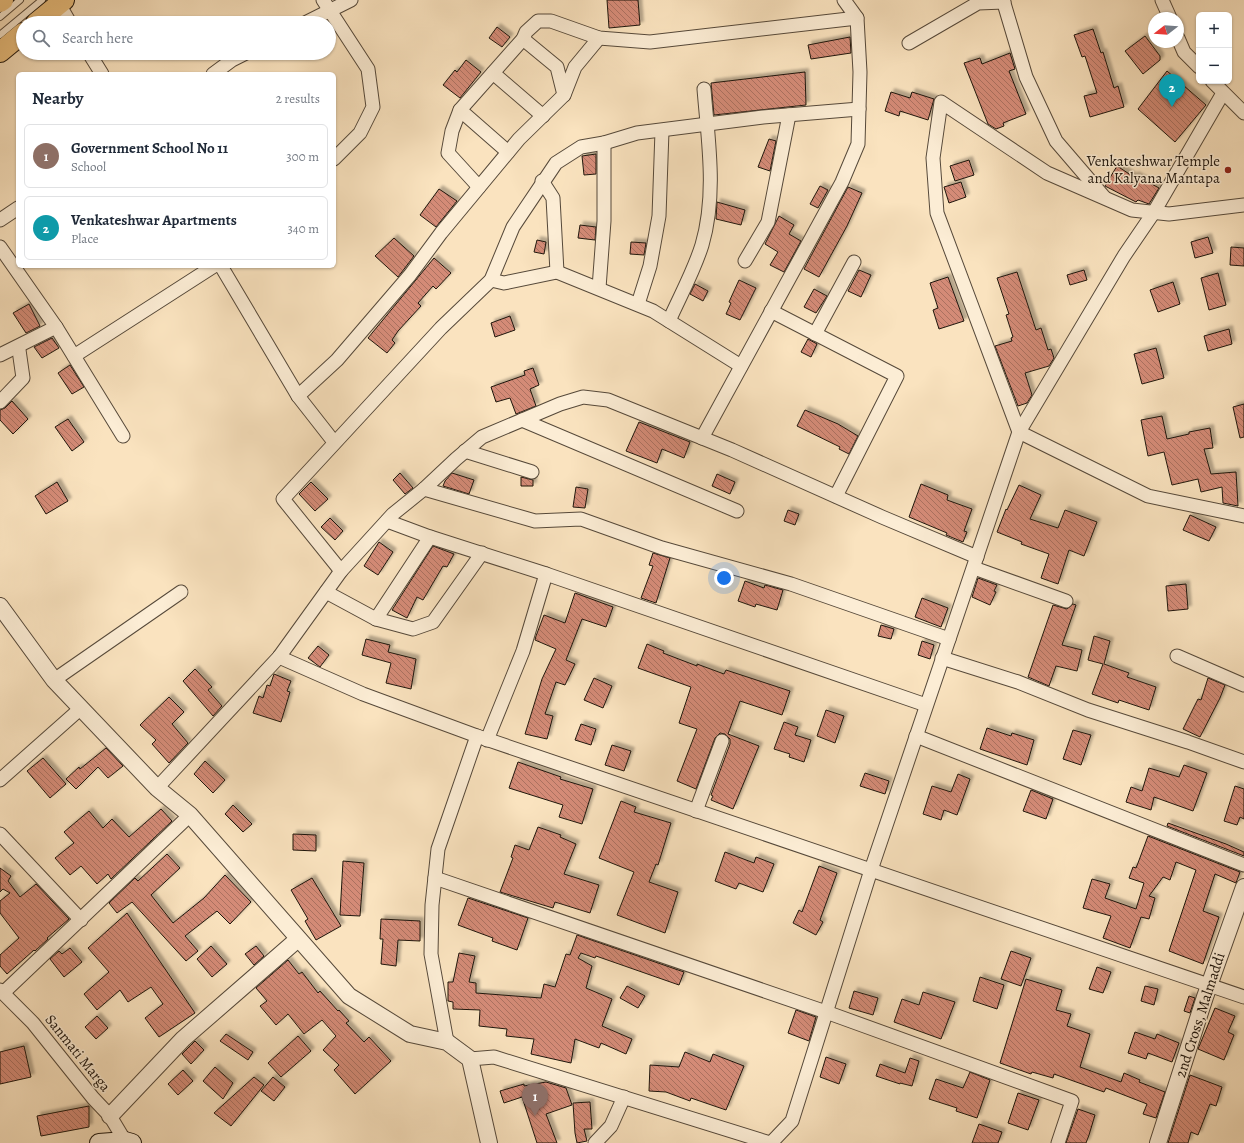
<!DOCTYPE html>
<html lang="en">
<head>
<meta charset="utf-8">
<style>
  body { margin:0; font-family:Alegreya,serif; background:#f2f2f3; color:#1f2937 }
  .controls { position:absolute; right:12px; top:12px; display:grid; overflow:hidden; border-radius:6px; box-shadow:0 1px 3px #0004 }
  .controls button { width:36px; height:36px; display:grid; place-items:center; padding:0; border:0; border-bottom:1px solid #e0e1e3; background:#fff; color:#1f2937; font:20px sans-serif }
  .compass { position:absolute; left:1148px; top:12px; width:36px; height:36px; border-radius:50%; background:#fff; box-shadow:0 1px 3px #0004; rotate:253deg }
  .you { position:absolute; left:724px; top:578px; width:14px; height:14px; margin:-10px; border:3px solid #fff; border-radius:50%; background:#1a73e8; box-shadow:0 0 0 6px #1a73e833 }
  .badge { display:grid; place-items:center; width:26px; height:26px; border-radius:50%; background:#0f766e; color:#fff; font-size:13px; font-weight:700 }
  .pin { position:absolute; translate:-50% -33px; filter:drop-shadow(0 1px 2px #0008) }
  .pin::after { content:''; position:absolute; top:21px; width:14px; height:12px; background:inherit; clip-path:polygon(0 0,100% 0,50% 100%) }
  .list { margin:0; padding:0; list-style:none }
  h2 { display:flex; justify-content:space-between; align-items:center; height:52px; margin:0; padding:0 16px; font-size:17px }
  h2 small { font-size:13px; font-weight:400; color:#747a83 }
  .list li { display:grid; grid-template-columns:26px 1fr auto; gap:12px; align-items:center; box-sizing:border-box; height:64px; margin:0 8px 8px; padding:0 8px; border:1px solid #e0e1e3; border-radius:6px }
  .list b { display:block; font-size:15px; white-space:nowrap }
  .list p { margin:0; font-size:13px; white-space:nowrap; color:#747a83 }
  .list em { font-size:13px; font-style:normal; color:#747a83 }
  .icon { flex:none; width:22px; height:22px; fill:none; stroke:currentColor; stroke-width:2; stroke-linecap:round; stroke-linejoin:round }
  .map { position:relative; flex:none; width:1244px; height:1143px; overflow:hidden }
  .search { position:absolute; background:#fff; box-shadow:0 1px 3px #0004; left:16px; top:16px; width:320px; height:44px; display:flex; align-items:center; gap:10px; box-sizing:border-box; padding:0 14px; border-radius:22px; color:#747a83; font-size:15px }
  .panel { position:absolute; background:#fff; box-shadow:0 1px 3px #0004; left:16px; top:72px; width:320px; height:196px; border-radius:6px }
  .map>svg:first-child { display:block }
  .building { fill:url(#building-back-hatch); stroke:#1f160d; filter:url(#shadow) }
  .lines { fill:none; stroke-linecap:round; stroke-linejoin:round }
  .service-casing { stroke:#56493a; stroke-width:8 }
  .minor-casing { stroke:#56493a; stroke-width:15 }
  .tertiary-casing { stroke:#56493a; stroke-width:18 }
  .secondary-casing { stroke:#1f160d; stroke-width:20 }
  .primary-casing { stroke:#1f160d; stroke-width:22 }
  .service { stroke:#fcedd5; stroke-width:6 }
  .minor { stroke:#fcedd5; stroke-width:13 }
  .tertiary { stroke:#fcedd5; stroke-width:16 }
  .secondary { stroke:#fcedd5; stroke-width:18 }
  .primary { stroke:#edc280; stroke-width:20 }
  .poi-dot { fill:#8f2418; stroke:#fcedd5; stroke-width:1.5 }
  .labels { text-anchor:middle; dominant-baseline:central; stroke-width:3; stroke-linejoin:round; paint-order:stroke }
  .poi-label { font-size:15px; fill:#1f160d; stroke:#fcedd5; text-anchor:end }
  .street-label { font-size:15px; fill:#1f160d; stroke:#fcedd5 }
</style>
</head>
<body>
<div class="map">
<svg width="1244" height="1143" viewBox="0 0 1244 1143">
  <defs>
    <pattern id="building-back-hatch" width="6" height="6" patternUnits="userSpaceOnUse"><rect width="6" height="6" fill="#d48b77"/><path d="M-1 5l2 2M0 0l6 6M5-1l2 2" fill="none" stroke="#ab7160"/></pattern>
    <filter id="shadow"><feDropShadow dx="3.5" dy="-3.5" stdDeviation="1" flood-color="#0004"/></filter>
  </defs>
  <rect width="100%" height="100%" fill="#fae3bf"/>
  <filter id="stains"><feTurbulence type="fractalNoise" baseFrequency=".005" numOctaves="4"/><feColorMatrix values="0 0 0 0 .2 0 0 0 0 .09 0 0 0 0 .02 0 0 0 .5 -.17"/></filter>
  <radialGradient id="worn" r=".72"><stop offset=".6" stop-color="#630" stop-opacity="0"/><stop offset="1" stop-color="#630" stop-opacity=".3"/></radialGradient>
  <g class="building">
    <path d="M607,0h31l2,25 -31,3z"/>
    <path d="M497,27l13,10 -8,10 -13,-9z"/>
    <path d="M1093,29l8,24 2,-1 11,36 4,-2 6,21 -34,10 -6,-21 13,-3 -12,-37 -3,1 -8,-22z"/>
    <path d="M1145,36l15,20v4l-17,14 -18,-23z"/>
    <path d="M850,37l1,16 -40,6 -3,-14z"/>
    <path d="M1010,53l5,16 -6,2 17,43 -23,9 1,3 -8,3 -8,-5 -24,-61 16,-5 2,6z"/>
    <path d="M466,60l15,12 -21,26 -17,-13 12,-15 2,2z"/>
    <path d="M1167,71l39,34 -31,37 -37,-33z"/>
    <path d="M805,72l1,33 -92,10 -3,-32z"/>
    <path d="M891,92l19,6 2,-6 22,7 -6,21 -28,-9 -1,5 -14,-5z"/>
    <path d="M769,139l7,2 -6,30 -12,-4z"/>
    <path d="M596,154v20l-12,1 -2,-19z"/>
    <path d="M969,160l5,15 -19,6 -5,-15z"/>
    <path d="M1117,166l17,11 1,-2 24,13 -10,16 -11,-4 -2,2 -31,-16z"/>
    <path d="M961,182l5,15 -17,6 -5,-16z"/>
    <path d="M820,186l8,4 -10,18 -8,-4z"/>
    <path d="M848,187l14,6 -15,33 -28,51 -15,-8z"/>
    <path d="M439,189l18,12 -21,26 -16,-12z"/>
    <path d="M717,202l28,8 -4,15 -25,-6z"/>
    <path d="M779,216l15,9 -5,9 12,7 -17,31 -14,-7 8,-13 -13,-8z"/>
    <path d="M580,225l16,2 -1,13 -17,-2z"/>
    <path d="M1208,237l5,16 -18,5 -4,-16z"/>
    <path d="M394,238l20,18 -16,21 -23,-21z"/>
    <path d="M537,240l9,2 -2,12 -10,-2z"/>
    <path d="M631,242l15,1 -2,12 -14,-1z"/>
    <path d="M1231,247l13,1v18l-14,-1z"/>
    <path d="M434,258l17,15 -15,16 -3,-3 -15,17 3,3 -23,25 -6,9 3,3 -8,10 -19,-15z"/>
    <path d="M859,270l12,5 -10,22 -13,-6z"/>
    <path d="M1084,270l3,10 -17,5 -3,-10z"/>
    <path d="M1017,272l19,58 5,-2 7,22 3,-1 3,9 -5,8 -24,7 7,22 -5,8 -9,3 -23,-60 17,-5 -1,-3 2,-1 -7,-22 3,-1 -12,-36z"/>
    <path d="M1218,273l8,32 -17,5 -8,-32z"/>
    <path d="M948,277l16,44 -25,8 -6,-19 5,-2 -8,-25z"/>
    <path d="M739,280l17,8 -16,32 -14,-6 5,-11 -2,-1z"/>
    <path d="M1173,282l7,22 -22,8 -8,-22z"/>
    <path d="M695,284l13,7 -5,10 -13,-7z"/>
    <path d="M814,289l13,7 -11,17 -12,-6z"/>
    <path d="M29,304l11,22 -14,7 -13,-20z"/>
    <path d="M510,316l5,14 -20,7 -4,-14z"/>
    <path d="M1229,329l3,15 -24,7 -4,-15z"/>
    <path d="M52,338l7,10 -17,10 -8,-11z"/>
    <path d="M808,339l9,5 -6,13 -10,-5z"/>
    <path d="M1156,348l8,30 -22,6 -8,-30z"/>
    <path d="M70,365l14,22 -12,7 -14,-21z"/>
    <path d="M533,368l6,17 -9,4 6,17 -20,8 -6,-16 -14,4 -5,-15 34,-12 -1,-4z"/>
    <path d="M12,401l16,18 -15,15 -13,-14v-10l5,-2z"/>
    <path d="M1244,404v33l-4,1 -7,-31z"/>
    <path d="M805,410l33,14 20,12 -9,18 -10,-5 1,-2 -43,-21z"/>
    <path d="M1162,416l5,23 22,-5v-2l21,-4 3,20 -9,1 7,25 25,-2 2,34 -15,-3 -1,-16 -21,5 -3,-13 -26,6 -8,-33 -16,4 -7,-36z"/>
    <path d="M68,419l16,23 -12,9 -17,-24z"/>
    <path d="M639,422l51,20 -6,16 -22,-9 -5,14 -31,-12z"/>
    <path d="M400,473l13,15 -8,6 -12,-14z"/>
    <path d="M452,473l22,7 -5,14 -26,-8 2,-5z"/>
    <path d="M717,474l18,8 -5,12 -18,-8z"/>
    <path d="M521,477l12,3v6h-12z"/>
    <path d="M57,482l11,19 -22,13 -11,-18z"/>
    <path d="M311,482l17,17 -13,12 -16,-17z"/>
    <path d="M921,484l27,11 -1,5 25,9 -8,22 3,1 -4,10 -17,-7 1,-2 -38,-16z"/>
    <path d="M1019,485l22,10 -11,24 28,9 7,-18 32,12 -13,34 -15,-6 -11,34 -17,-6 8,-24 -28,-10 1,-2 -25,-10 9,-23 1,1z"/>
    <path d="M576,487l12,2 -3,19 -12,-1z"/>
    <path d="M788,510l11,4 -4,11 -11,-4z"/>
    <path d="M1190,515l26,12 -7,14 -26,-11z"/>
    <path d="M330,518l13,13 -8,9 -14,-13z"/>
    <path d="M379,542l14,10 -15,23 -14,-9z"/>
    <path d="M433,546l21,8 -7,13 -4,-1 -20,34 -6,-3 -10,21 -15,-8z"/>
    <path d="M653,553l17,5 -14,45 -15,-5 12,-32 -4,-1z"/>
    <path d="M978,578l19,7 -3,6 2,1 -6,13 -18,-8z"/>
    <path d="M745,581l19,7 1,-3 18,5 -6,20 -21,-6 -1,3 -17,-6z"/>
    <path d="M1186,584l2,25 -20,2 -2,-25z"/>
    <path d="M575,593l38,14 -7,20 -24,-8 -16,41 9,4 -10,21 -9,-3 -11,32 8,2 -6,23 -22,-5 17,-55 14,-30 -21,-9 1,-4 8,-21 21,8z"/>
    <path d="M922,598l26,10 -7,19 -26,-10z"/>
    <path d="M1073,604l3,1 -14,40 20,5 -5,21 -21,-5 -7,20 -21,-9 25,-72 14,4z"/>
    <path d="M881,625l13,4 -3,10 -13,-3z"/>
    <path d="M1094,636l16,5 -6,23 25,9 -2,4 29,10 -7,23 -30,-10 -1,3 -26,-9 11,-30 -15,-4z"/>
    <path d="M366,639l24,6 -2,7 28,7 -5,30 -25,-6 5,-20 -29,-8z"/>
    <path d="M922,641l12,4 -4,14 -12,-4z"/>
    <path d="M647,644l17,7 -1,2 34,13v-2l27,10 2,-4 64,21 -8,24 -42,-14 -12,33 31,12 -26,63 -22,-9 2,-4 -2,-1 19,-51v-5l-5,-5 -5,-1 -5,5 -19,51 -19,-8 20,-52 -18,-6 12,-36 -53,-19z"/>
    <path d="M318,646l11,9 -9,12 -12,-9z"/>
    <path d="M195,669l17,18 -4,3 14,16 -9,10 -30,-35z"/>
    <path d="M274,674l17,7 -4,10 3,1 -9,30 -28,-9 6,-17 4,2 4,-13 3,1z"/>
    <path d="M594,678l18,8 -9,22 -19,-8z"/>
    <path d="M1208,678l17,7 -5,13 -20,39 -17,-8 15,-30 3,1z"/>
    <path d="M169,697l15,15 -12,12 16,19 -19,20 -17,-19 4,-4 -16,-15z"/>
    <path d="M826,710l18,6 -9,27 -18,-7z"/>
    <path d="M784,722l14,5 -3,8 16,5 -7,22 -15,-5 1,-3 -16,-5z"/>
    <path d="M581,724l15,5 -5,16 -16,-5z"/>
    <path d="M987,728l24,8 1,-3 22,7 -7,25 -47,-16z"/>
    <path d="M1073,730l18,5 -10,30 -18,-6z"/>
    <path d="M612,745l19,6 -7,20 -19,-6z"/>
    <path d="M106,748l17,18 -15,12 -10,-11 -22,22 -10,-10 13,-12 1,2z"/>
    <path d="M43,758l23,26 -16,14 -23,-27z"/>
    <path d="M205,761l20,19 -12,13 -19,-19z"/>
    <path d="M518,762l43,15 -1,2 33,10 -11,35 -23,-7 4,-12 -54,-17z"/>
    <path d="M1184,765l23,8 -14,38 -39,-14 -3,13 -25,-8 5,-15 11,4 7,-23 30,9z"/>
    <path d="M865,773l24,8 -4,13 -25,-8z"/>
    <path d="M958,774l12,5 -13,36 -13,-5 -3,10 -18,-6 9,-28 19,6z"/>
    <path d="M1235,786l9,3v30l-4,-2 -3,8 -13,-4z"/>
    <path d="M1031,790l22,9 -7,20 -23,-8z"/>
    <path d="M621,801l15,6 -2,5 37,11 -13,42 -2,-1 -7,18 29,10 -13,41 -48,-18 17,-43 -35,-14z"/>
    <path d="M233,805l19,19 -9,8 -18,-18z"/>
    <path d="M161,809l11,12 -61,58 -3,-5 -11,10 -16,-18 -11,9 -15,-17 19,-15 -10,-11 25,-21 14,17 9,-9 17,18z"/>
    <path d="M1168,823l58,21 18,8v4l-77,-30z"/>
    <path d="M538,827l23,8 -1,2 16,7 -12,30 35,11 -9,28 -35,-11 -2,6 -53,-16 13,-34 -2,-1 4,-12 14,5z"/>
    <path d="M293,834l23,1v16l-23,-1z"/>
    <path d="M1148,836l92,36 -4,11 -21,-9 -12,37 16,6 -16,47 -34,-13 27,-81 -20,-8 -6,18 -7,-3 -14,19 6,2 -6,21 -8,-2 -11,31 -27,-10 8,-22 -28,-8 9,-29 18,5 -5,14 31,11 8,-26 -15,-5 4,-11 3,1 2,-5z"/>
    <path d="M725,852l29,11 2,-6 18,7 -11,28 -24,-9 -3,6 -21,-8z"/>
    <path d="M167,854l13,14 -29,27 22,28 31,-25 21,-23 26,27 -21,22 -13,-13 -32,25 13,15 -12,10 -54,-59 -15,11 -8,-10 26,-25 3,3z"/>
    <path d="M343,861l21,2 -4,53 -20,-1z"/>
    <path d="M819,866l18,7 -17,47 3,2 -7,13 -23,-12 6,-13 3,2z"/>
    <path d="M0,868l11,8 -3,5 12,16 16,-13 33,35 -22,19 1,1 -13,12 -1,-1 -27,24 -7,-8v-11l19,-17 -19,-25v-12l10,-8 -7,-4 -3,3z"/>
    <path d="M312,878l29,48 -25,14 -11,-19 3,-2 -17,-29z"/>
    <path d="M468,898l60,20 -11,32 -25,-9 1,-3 -35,-13z"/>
    <path d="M127,913l68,100 -36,24 -14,-19 18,-14 -12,-17 -23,15 -8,-12 -23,20 -13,-16 25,-22 -21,-24z"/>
    <path d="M381,919l39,2v20l-22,-1 -2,26 -15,-2 2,-25h-3z"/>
    <path d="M577,935l107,37 -5,13 -83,-29 -1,2 -14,-5 -3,5 14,8 -6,22 26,11 -10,27 30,13 -6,15 -25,-11 -2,5 -24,-9 -4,24 -40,-9 3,-15 -28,-3 1,-7 -28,-3 1,-16 -27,-1v-7l-5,-1v-19h5l6,-29 16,3 -6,26 7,1v10l65,5 3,-14 11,3 11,-33 4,1z"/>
    <path d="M211,946l16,18 -15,13 -15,-18z"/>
    <path d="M256,946l8,10 -10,9 -9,-11z"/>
    <path d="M70,948l12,14 -18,15 -14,-18 9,-8 3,3z"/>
    <path d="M1011,951l20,7 -10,28 -20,-7z"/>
    <path d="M288,960l11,14 3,-2 16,21 2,-2 18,20 1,-1 10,11 -3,2 18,19 5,-5 22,24 -36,33 -21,-24 5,-5 -16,-15 13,-14 -14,-16 -18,14 -16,-20 -12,11 -16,-19 7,-5 -11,-13z"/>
    <path d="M1097,967l14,5 -8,21 -14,-4z"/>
    <path d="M980,977l24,8 -7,24 -24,-8z"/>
    <path d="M1026,979l36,11 -6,20 15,4 -4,12 23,8 -10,33 41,15 3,-9 16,7 -1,2 26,10 -9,26 -13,-4 4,-10 -41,-16 -2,4 -50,-18 -1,4 -21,-6 -1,2 -31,-11z"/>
    <path d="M627,986l18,10 -7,12 -18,-10z"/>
    <path d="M1145,986l13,3 -4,16 -13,-4z"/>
    <path d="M854,991l24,7 -5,17 -24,-7z"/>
    <path d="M923,992l32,10 -14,37 -47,-17 8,-23 17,6z"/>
    <path d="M1189,996l6,2 -5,15 -6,-2z"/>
    <path d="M1215,1008l20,8 -7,16 6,3 -10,25 -26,-11z"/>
    <path d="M796,1010l20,7 -7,24 -21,-8z"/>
    <path d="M97,1016l11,12 -12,11 -11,-12z"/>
    <path d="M1135,1032l20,7 2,-5 22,9 -7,19 -24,-9 -2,6 -18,-6z"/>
    <path d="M226,1034l27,18 -5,8 -28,-19z"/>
    <path d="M298,1036l13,15 -30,26 -13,-14z"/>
    <path d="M195,1041l9,9 -13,14 -9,-10z"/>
    <path d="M24,1046l7,31 -31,7v-32z"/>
    <path d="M685,1052l25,10 3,-8 31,12 -18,44 -35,-12 -1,3 -24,-9 -17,-1 1,-26 29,2z"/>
    <path d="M826,1057l20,7 -7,20 -19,-7z"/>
    <path d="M910,1058l9,3 -7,25 -12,-3v1l-24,-8 4,-12 25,9z"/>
    <path d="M215,1067l18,16 -10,16 -20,-18z"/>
    <path d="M183,1070l10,11 -15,14 -10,-11z"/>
    <path d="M970,1072l20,8 -13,38 -21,-7 1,-3 -28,-9 7,-20 27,9z"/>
    <path d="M1190,1075l32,12 -6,19 -6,-2 -12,31 -7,-3 -3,11h-20z"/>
    <path d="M254,1077l10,8 -33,41 -17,-13z"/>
    <path d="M273,1077l12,10 -11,14 -13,-10z"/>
    <path d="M546,1082l20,6 6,17 -26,9 11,29h-20l-15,-46 -18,6 -4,-12 24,-7v2z"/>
    <path d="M1018,1093l21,7 -11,30 -20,-7z"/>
    <path d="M590,1102l2,27h-8l3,12 -10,2 -2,-10 -2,-30z"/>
    <path d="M89,1106v21l-48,9 -4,-20z"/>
    <path d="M1078,1109l17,6 -6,20 -3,8h-20z"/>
    <path d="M979,1124l23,8 -4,11h-26z"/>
  </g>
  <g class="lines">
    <g class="service-casing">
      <g id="service">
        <path d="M0,17l20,-17"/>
        <path d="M0,35l42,-35"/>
      </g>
    </g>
    <g class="minor-casing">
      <g id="minor">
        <path d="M323,0l45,69 5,38 -13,26 -26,26"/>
        <path d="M1003,0l23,77 30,64 48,56"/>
        <path d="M1162,0l8,18"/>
        <path d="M59,4l11,19"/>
        <path d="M305,23l46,-23"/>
        <path d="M1178,38l6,14 15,15"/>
        <path d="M523,39l34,28 7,28 11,-28 24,-29"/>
        <path d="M909,43l69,-40 26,-1"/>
        <path d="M89,53l13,21"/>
        <path d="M493,73l50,43"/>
        <path d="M213,74l19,-14 14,-7"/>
        <path d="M1212,81l32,32"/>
        <path d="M460,110l48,42"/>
        <path d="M542,181l11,17 4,74"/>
        <path d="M479,187l-31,-34 4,-22 8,-21 63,-71 3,-7 12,-11h13l48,17 51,4 207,-24"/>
        <path d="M1244,205l-75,9 -37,-4 -85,-37 -106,-71 -8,56 4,55 82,219 129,64 96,20"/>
        <path d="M0,220l18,-12"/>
        <path d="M0,247l56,80 67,109"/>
        <path d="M745,261l23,-39 21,-107"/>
        <path d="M221,266l77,130 36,46"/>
        <path d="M491,280l13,3 53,-11 96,39 88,55"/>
        <path d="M599,288l5,-67v-78"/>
        <path d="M638,304l12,-38 9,-50 3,-85"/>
        <path d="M771,311l126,65 -61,120"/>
        <path d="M669,321c11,-25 25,-50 33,-76 15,-51 6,-105 2,-156"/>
        <path d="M815,334l39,-72"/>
        <path d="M0,355l56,-28"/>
        <path d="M74,356l140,-90"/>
        <path d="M298,396l39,-36 73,-85 31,-42 78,-94 45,-44"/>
        <path d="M0,402l23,-24 -4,-28"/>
        <path d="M522,420l215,91"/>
        <path d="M702,438l140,-256 16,-38 2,-72 -3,-54 -13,-18"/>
        <path d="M465,451l67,21"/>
        <path d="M424,489l111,32 46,-2 81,29 129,36 158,55"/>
        <path d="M387,521l43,16 116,37 380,131"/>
        <path d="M974,568l92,33"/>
        <path d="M341,571l-58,-72 158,-171 50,-48 22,-53 43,-64 25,-16 23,-4 33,-10 126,-16 96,-8"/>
        <path d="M326,592l50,27 37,10 20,-7 49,-69"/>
        <path d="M376,619l54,-82"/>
        <path d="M1177,656l67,29"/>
        <path d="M279,657l84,37 114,42 767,261"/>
        <path d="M942,658l76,24 70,28 100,32 56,20"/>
        <path d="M54,680l127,-88"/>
        <path d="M916,736l328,129"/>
        <path d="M487,740l36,-89 23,-77"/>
        <path d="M0,780l80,-71"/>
        <path d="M157,788l122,-131 62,-86 52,-57 31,-25 32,-30 26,-22 78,-33 23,-7 25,3 124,50 150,67 95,40"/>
        <path d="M696,811l26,-70"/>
        <path d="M0,834l81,86"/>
        <path d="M435,878l391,134 246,89 -14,42"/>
        <path d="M0,990l33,33 60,75 17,18 15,25"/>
        <path d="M3,993l187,-178"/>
        <path d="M447,1042l-16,-88 1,-49 6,-56 39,-113"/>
        <path d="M470,1059l24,-2 276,86"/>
        <path d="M595,1143l16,-17 13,-29"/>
        <path d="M771,1143l21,-22 79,-251 148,-438 105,-176 30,-44 69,-119"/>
      </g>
    </g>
    <g class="tertiary-casing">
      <g id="tertiary">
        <path d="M0,606l54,74 103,108 33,27 159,181 61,38 37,8 23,17 19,84"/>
        <path d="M110,1116l73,-77 115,-100"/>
        <path d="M1158,1143l47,-146 39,-110"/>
      </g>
    </g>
    <g class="secondary-casing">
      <path id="secondary" d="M99,1143l26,-2 7,2"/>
    </g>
    <g class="primary-casing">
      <g id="primary">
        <path d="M0,2l3,-2"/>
        <path d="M36,23l28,-23"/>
        <path d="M0,52l23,-19"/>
      </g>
    </g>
    <use href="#service" class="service"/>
    <use href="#minor" class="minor"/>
    <use href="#tertiary" class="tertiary"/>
    <use href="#secondary" class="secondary"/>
    <use href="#primary" class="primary"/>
  </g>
  <circle class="poi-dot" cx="1228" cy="170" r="4"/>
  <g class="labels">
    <g class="poi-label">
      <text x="1220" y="161">Venkateshwar Temple<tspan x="1220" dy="17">and Kalyana Mantapa</tspan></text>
    </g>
    <g class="street-label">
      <text transform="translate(1200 1015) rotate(-72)">2nd Cross, Malmaddi</text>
      <text transform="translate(78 1053) rotate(51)">Sanmati Marga</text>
    </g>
  </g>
  <rect width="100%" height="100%" filter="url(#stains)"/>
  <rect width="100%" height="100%" fill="url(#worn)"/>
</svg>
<div class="controls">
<button>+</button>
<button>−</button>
</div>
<svg class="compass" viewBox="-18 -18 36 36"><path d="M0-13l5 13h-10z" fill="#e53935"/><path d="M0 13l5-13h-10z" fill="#747a83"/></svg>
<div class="you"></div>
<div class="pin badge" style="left:535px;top:1116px;background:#8d6e63">1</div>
<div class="pin badge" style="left:1172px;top:107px;background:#0f9aa8">2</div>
<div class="search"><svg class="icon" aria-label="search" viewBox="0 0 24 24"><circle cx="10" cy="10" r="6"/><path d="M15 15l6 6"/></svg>Search here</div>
<section class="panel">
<h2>Nearby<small>2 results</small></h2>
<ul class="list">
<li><span class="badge" style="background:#8d6e63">1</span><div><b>Government School No 11</b><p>School</p></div><em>300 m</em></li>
<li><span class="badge" style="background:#0f9aa8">2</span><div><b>Venkateshwar Apartments</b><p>Place</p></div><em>340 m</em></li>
</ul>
</section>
</div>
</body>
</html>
